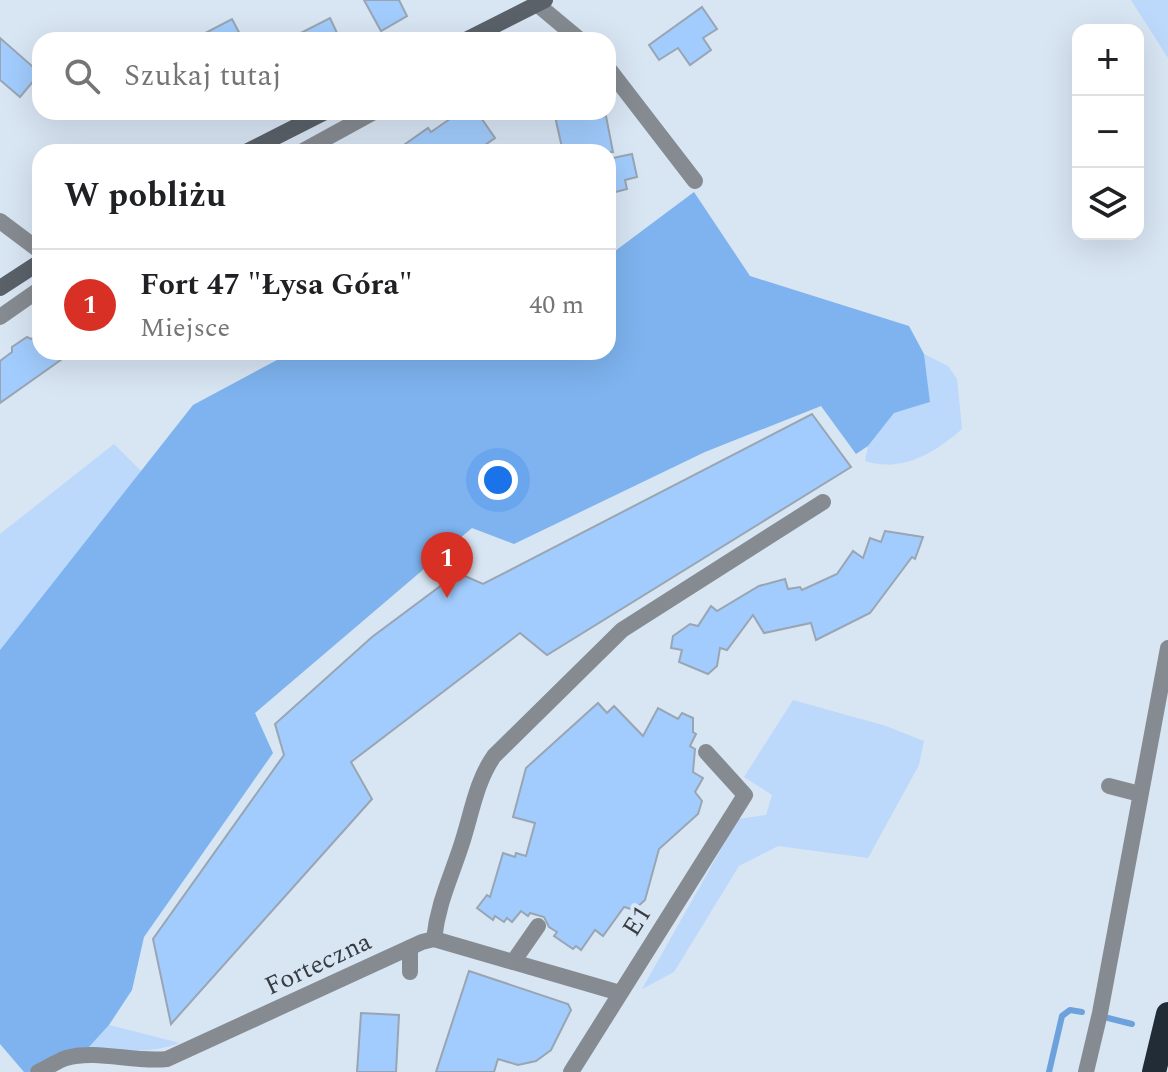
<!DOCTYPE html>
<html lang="pl">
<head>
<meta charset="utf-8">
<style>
  body { margin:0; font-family:Spectral,serif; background:#f2f2f2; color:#202124 }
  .controls { position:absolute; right:24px; top:24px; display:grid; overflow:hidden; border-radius:16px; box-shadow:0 8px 32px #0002 }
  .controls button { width:72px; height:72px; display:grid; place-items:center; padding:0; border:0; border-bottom:2px solid #e0e0e0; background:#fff; color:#202124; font:40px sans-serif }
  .you { position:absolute; left:498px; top:480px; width:28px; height:28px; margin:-20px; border:6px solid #fff; border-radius:50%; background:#1a73e8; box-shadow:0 0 0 12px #1a73e833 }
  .badge { display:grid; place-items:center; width:52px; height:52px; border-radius:50%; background:#d93025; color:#fff; font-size:26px; font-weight:700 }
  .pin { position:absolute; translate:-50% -66px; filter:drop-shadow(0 2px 4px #0008) }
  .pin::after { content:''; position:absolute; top:42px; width:28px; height:24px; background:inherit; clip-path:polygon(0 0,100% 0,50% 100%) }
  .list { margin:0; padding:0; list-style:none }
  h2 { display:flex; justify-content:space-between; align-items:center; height:104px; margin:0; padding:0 32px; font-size:34px }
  h2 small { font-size:26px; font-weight:400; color:#757577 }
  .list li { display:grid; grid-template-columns:52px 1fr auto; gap:24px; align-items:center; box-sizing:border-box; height:112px; padding:0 32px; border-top:2px solid #e0e0e0 }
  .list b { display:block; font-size:30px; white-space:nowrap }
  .list p { margin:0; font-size:26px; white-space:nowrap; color:#757577 }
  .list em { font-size:26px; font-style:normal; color:#757577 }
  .icon { flex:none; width:44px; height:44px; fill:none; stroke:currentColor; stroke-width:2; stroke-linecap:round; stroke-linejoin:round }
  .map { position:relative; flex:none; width:1168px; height:1072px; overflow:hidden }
  .search { position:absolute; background:#fff; box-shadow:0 8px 32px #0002; left:32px; top:32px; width:584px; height:88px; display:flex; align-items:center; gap:20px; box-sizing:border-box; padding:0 28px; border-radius:24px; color:#757577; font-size:30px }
  .panel { position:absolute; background:#fff; box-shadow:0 8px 32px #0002; left:32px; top:144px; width:584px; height:216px; border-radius:24px }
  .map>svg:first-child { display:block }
  .green { fill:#bcd9fb }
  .forest { fill:#7eb3ef }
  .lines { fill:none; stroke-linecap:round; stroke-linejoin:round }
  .stream { stroke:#6ca1db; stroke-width:6 }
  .building { fill:#a1ccfd; stroke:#99a5b2; stroke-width:2 }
  .street { stroke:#868b91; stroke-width:16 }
  .secondary { stroke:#5a6169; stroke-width:16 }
  .highway { stroke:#222c36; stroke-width:24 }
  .labels { text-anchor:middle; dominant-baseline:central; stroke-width:8; stroke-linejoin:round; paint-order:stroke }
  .street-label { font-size:26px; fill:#373c42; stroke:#d8e5f3 }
</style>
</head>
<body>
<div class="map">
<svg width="1168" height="1072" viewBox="0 0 1168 1072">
  <rect width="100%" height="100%" fill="#d8e5f3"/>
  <g class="green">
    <path d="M1131,0h37v58z"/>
    <path d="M924,354l24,12 9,13 5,50c-27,24 -61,44 -97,32l3,-15 26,-33 36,-11z"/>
    <path d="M114,444l28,28 -142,178v-116z"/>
    <path d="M793,700l93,26 38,15 -5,24 -51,93 -90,-12 -39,20 -65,106 -32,17 96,-170 28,-4 6,-20 -28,-18z"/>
    <path d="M109,1025l71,18c-31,11 -59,8 -91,4z"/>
  </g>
  <path class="forest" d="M694,192l56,84 159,50 15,28 6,48 -36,11 -26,33 -12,8 -35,-48 -116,46 -191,92 -42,-16 -217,185 18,40 -129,184 -12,53 -23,35 -20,22 -33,7 -27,18h-5l-24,-28v-394l193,-245 99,-53h316v-101h7z"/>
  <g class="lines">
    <g class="stream">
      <path d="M1108,1018l24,6"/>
      <path d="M1049,1072l13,-56 8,-6 12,2"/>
    </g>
  </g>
  <g class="building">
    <path d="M364,0h35l8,16 -26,15z"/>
    <path d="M702,7l15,22 -14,9 8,12 -21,15 -12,-17 -19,12 -10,-15z"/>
    <path d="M330,18l7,15 -3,2 3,5h-50z"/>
    <path d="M232,19l11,21h-51z"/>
    <path d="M0,38l40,35 -20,24 -20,-17z"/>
    <path d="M460,112h17l18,26 -20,14h-81l34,-24 3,4z"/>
    <path d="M554,112h38l2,6 12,-2 7,36h-50z"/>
    <path d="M632,154l5,23 -12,3 2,9 -19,5v-35z"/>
    <path d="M40,333v19h32l-72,51v-42l12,-9v-5l15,-10 4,2z"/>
    <path d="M812,414l39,53 -304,188 -27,-22 -169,129 21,37 -201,225 -18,-85 131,-184 -9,-31 97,-87 86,-64 25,11z"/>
    <path d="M885,531l38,6 -8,22 -3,-2 -42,56 -54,27 -5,-17 -47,10 -11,-18 -26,35 -7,-2 -3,18 -9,8 -29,-12 3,-12 -11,-2 2,-12 17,-12 8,2 13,-20 6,5 42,-25 26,-7 3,10 12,-2 2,3 35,-16 16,-23 10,7 7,-20 11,4z"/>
    <path d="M598,703l9,10 7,-7 29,30 15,-28 20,11 4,-6 11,5v14l3,2 -6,12 5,3 -2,23 10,6 -8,14 7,9 -4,13 -39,35 -14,51 -11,10 -10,-3 -21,29 -8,-6 -14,20 -5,-4 -3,3 -19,-13 3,-4 -8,-5 -5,-10 -14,-4 -2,3 -7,-5 -9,11 -5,-4 -3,4 -9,-6 -2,4 -16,-12 10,-13 3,2 13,-44 12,4 1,-4 10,3 9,-33 -22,-6 13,-49z"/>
    <path d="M469,971l99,33 3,6 -20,40 -15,11 -18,4 -20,-6 -4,13h-58z"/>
    <path d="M361,1013l38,2 -3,57h-39z"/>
  </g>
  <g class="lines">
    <g class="street">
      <path d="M537,4l43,36"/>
      <path d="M608,68l87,113"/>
      <path d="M301,152l73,-40"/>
      <path d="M0,221l40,30"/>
      <path d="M0,317l40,-28"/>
      <path d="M1109,786l31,8"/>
      <path d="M434,939c4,-35 15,-57 26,-90 11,-31 15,-66 34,-93l128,-126 201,-128"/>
      <path d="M513,962l25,-36"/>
      <path d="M410,972v-24"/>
      <path d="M38,1072c9,-4 19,-11 28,-14 31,-9 68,5 101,1l255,-117 12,-3 186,54"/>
      <path d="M571,1072l174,-277 -39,-43"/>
      <path d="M1086,1072l14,-59 68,-365"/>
    </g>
    <g class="secondary">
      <path d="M466,40l79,-40"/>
      <path d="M246,152l79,-40"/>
      <path d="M0,288l40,-26"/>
    </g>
    <path class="highway" d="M1154,1072l14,-58"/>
  </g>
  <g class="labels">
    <g class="street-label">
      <text transform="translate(637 921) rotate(-58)">E1</text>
      <text transform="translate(318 964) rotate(-25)">Forteczna</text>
    </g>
  </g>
</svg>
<div class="controls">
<button>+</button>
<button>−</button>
<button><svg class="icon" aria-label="layers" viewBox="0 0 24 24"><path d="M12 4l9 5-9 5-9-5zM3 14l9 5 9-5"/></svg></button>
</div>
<div class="you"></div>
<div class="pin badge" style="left:447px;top:598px">1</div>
<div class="search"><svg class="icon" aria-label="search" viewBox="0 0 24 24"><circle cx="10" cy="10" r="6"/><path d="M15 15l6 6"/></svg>Szukaj tutaj</div>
<section class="panel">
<h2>W pobliżu<small></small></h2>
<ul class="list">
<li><span class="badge">1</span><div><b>Fort 47 &quot;Łysa Góra&quot;</b><p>Miejsce</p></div><em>40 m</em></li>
</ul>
</section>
</div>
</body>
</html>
